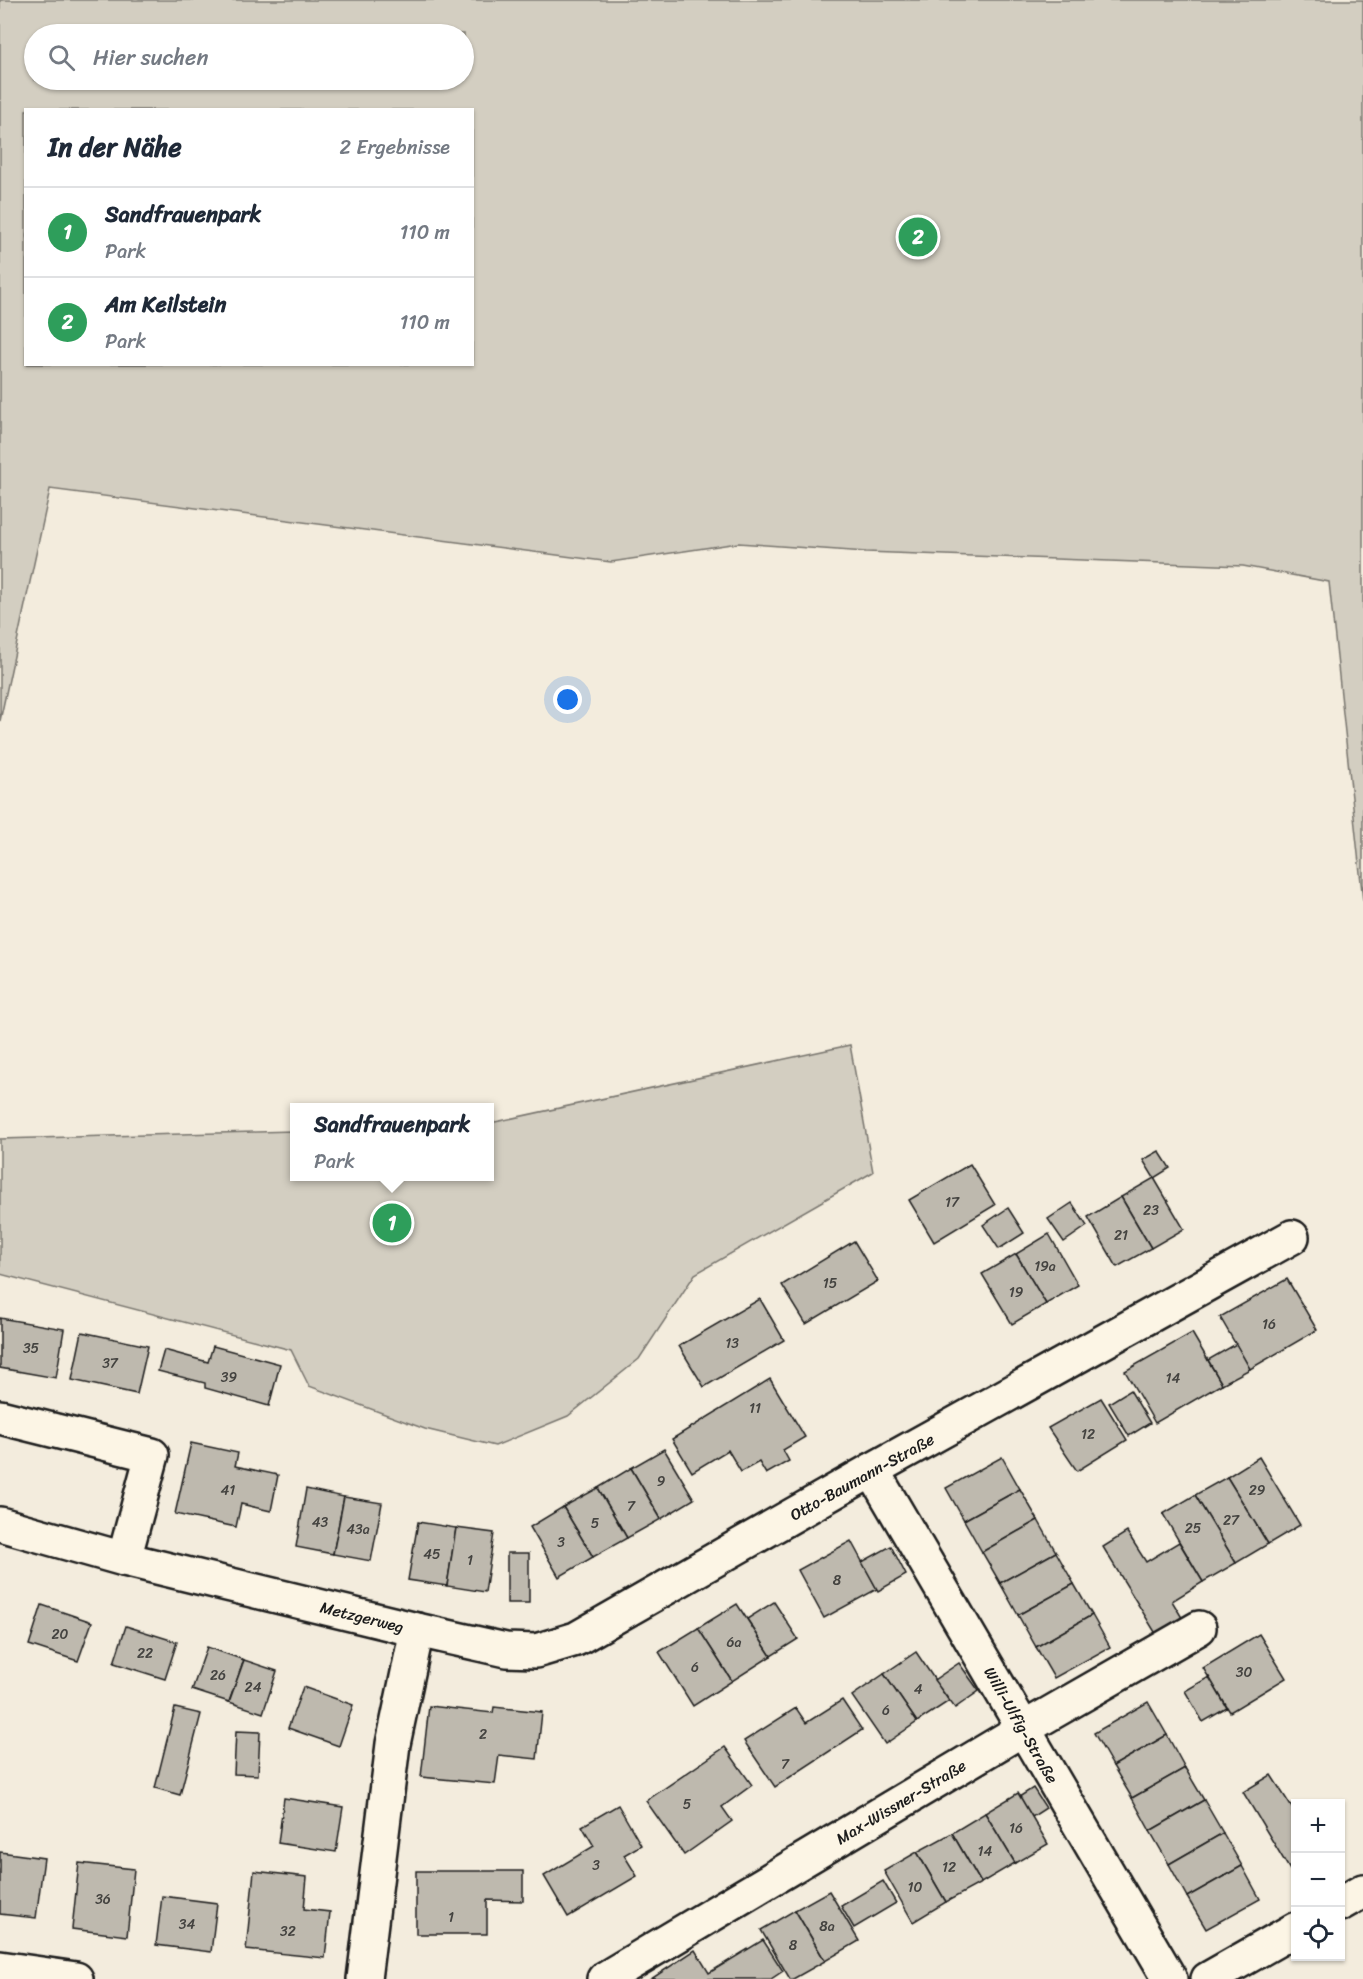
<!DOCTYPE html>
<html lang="de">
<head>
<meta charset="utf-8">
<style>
  body { margin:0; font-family:Sriracha,sans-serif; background:#f6f6f7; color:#1f2937 }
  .controls { position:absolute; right:18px; bottom:18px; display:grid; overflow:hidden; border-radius:0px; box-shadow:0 2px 4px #0004 }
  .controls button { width:54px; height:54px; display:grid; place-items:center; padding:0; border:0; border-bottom:2px solid #e0e1e3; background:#fff; color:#1f2937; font:30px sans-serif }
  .you { position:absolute; left:568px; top:700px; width:21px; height:21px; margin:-15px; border:4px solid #fff; border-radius:50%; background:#1a73e8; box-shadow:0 0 0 9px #1a73e833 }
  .badge { display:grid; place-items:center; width:39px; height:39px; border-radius:50%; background:#111827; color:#fff; font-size:20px; font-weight:700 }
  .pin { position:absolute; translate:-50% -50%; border:3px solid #fff; box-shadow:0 2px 6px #0006 }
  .popup { position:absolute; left:290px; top:1103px; width:204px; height:78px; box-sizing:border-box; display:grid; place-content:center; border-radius:0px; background:#fff; filter:drop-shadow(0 2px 4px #0005); font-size:20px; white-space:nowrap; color:#747a83 }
  .popup b { font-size:22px; color:#1f2937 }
  .popup::after { content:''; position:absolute; left:50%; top:100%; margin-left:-12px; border:12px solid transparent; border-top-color:#fff }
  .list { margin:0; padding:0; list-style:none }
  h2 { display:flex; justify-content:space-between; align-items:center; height:78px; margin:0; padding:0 24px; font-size:26px }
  h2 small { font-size:20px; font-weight:400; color:#747a83 }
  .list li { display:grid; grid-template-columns:39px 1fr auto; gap:18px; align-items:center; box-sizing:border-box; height:90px; padding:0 24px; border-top:2px solid #e0e1e3 }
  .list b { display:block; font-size:22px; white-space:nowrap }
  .list p { margin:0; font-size:20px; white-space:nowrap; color:#747a83 }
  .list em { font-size:20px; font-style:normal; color:#747a83 }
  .icon { flex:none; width:33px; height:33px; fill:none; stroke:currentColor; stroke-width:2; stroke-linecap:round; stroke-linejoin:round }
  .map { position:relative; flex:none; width:1363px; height:1979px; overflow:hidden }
  .search { position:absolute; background:#fff; box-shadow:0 2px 4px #0004; left:24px; top:24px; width:450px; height:66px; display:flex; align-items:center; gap:15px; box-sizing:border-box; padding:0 21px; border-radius:33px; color:#747a83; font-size:22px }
  .panel { position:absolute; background:#fff; box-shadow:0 2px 4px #0004; left:24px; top:108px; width:450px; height:258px; border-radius:0px }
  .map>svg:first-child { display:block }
  .green { fill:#d3cec1; stroke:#78756e; stroke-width:1.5; fill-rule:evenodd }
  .building { fill:#beb9ae; stroke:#1c1c1c; stroke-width:1.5 }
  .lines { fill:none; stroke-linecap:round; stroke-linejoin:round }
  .minor-casing { stroke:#1c1c1c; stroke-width:38 }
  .minor { stroke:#fcf5e5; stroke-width:33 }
  .labels { text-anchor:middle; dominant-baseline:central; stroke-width:4.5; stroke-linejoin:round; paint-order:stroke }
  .number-label { font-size:14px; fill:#444340 }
  .street-label { font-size:16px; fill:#1c1c1c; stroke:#fcf5e5 }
</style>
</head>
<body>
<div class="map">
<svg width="1363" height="1979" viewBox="0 0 1363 1979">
  <rect width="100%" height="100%" fill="#f3ecdd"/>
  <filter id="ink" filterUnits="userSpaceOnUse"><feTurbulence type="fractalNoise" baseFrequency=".0167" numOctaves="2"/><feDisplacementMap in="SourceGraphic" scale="12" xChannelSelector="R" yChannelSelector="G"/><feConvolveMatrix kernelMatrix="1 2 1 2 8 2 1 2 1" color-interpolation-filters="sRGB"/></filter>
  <g filter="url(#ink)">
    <g class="green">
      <path d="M0,0h1363v901l-34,-319 -86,-16 -377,-14 -128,-9 -127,19 -561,-73 -50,232zM34,34h430v46h-430zM26,110h446v254h-446z"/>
      <path d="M850,1045l23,127 -178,102 -56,85 -71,57 -73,30 -70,-17 -116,-43 -18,-36 -291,-76v-135l294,-8v45h196v-53z"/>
    </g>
    <g class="building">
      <path d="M1159,1151l11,17 -16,10 -11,-18z"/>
      <path d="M970,1164l25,41 -61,37 -25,-42z"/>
      <path d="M1154,1178l30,51 -33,19 -30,-51z"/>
      <path d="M1121,1197l30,51 -34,19 -29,-50z"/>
      <path d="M1072,1203l15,23 -23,16 -16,-23z"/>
      <path d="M1008,1208l16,25 -25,16 -16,-24z"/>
      <path d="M1049,1234l29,51 -32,19 -30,-50z"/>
      <path d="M854,1241l24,40 -72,43 -24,-39z"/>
      <path d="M1016,1254l30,50 -34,20 -30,-50z"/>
      <path d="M1287,1279l30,51 -67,39 -30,-52z"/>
      <path d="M760,1299l24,41 -80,47 -25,-41z"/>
      <path d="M0,1318l64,11 -8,49 -56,-10z"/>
      <path d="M82,1332l66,14 -11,48 -65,-14z"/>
      <path d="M1192,1333l30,51 -67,39 -30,-52z"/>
      <path d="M1236,1344l14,25 -28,15 -14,-24z"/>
      <path d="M213,1346l67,18 -11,42 -64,-18v-5l-47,-12 6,-21 44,12z"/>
      <path d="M770,1379l35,58 -22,13 6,11 -23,13 -7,-12 -18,10 -13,-22 -36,22 -20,-33z"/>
      <path d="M1130,1390l20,33 -21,13 -20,-33z"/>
      <path d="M1101,1398l26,42 -50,31 -29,-43z"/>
      <path d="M191,1443l47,10 -3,13 43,9 -7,36 -30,-7 -5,23 -61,-13z"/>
      <path d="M664,1449l30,50 -33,20 -30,-51z"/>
      <path d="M1002,1457l18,32 -56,31 -18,-32z"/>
      <path d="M1259,1457l41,68 -32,19 -41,-67z"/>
      <path d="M631,1468l30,51 -34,19 -29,-50z"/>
      <path d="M1227,1477l41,67 -32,19 -41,-68z"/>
      <path d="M598,1488l29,50 -34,19 -30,-50z"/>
      <path d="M306,1489l38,8 -11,57 -37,-7z"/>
      <path d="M1020,1489l18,31 -56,32 -18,-32z"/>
      <path d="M1195,1495l41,68 -33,19 -40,-68z"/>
      <path d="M344,1497l38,6 -11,58 -38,-7z"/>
      <path d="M563,1507l30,50 -34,20 -29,-50z"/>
      <path d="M1038,1520l18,32 -56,31 -18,-31z"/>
      <path d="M418,1522l38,6 -9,58 -39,-6z"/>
      <path d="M456,1528l38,5 -9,59 -38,-6z"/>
      <path d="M1127,1532l19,30 33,-20 24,40 -31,19 15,25 -26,16 -58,-95z"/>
      <path d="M851,1541l26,48 -53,29 -26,-48z"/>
      <path d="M891,1546l15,29 -28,16 -16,-29z"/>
      <path d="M1056,1552l18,32 -56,31 -18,-32z"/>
      <rect x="507" y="1553" width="22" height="50"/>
      <path d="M1074,1584l18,31 -56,32 -18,-32z"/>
      <path d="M774,1602l24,37 -27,17 -24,-37z"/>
      <path d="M737,1604l34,52 -39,25 -34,-53z"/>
      <path d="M42,1605l50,17 -14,39 -49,-16z"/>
      <path d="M1092,1615l18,32 -56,31 -18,-31z"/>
      <path d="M126,1626l51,16 -12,37 -51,-16z"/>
      <path d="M698,1628l34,53 -39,25 -34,-54z"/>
      <path d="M1259,1634l27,44 -56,34 -27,-44z"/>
      <path d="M207,1647l37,13 -15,42 -37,-12z"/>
      <path d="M916,1652l33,49 -32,21 -33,-48z"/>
      <path d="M244,1660l33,11 -14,42 -34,-11z"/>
      <path d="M959,1663l20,28 -24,17 -21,-28z"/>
      <path d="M884,1674l33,48 -32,22 -33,-48z"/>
      <path d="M1209,1677l18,31 -24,14 -18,-31z"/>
      <path d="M303,1687l50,18 -14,41 -51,-18z"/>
      <path d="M842,1700l20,30 -87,57 -31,-46 52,-33 10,15z"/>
      <path d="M1148,1702l19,33 -54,31 -19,-33z"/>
      <path d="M429,1706l64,7 1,-6 48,5 -5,47 -38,-4 -4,29 -74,-7z"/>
      <path d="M175,1708l26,6 -21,81 -25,-7z"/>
      <path d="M236,1731l24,1 -2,43 -24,-1z"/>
      <path d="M1167,1735l18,33 -53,30 -19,-32z"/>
      <path d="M725,1747l27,38 -30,22 10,14 -48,34 -38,-54z"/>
      <path d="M1185,1768l19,32 -54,31 -18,-33z"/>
      <path d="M1271,1775l25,39v53l-6,3 -47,-78z"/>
      <path d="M1033,1788l13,20 -14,9 -13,-20z"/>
      <path d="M1018,1793l30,51 -33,19 -30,-50z"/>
      <path d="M284,1798l59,9 -7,45 -58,-9z"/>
      <path d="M1204,1800l19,33 -54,31 -19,-33z"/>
      <path d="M618,1805l23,40 -17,10 13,21 -69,41 -24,-41 50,-30 -12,-20z"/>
      <path d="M985,1813l30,50 -34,20 -29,-50z"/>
      <path d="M952,1833l29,50 -35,19 -29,-50z"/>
      <path d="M1223,1833l19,33 -55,31 -18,-33z"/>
      <path d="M0,1852l44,6 -8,60 -36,-4z"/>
      <path d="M917,1852l29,50 -33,20 -29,-51z"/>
      <path d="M79,1863l55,6 -7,67 -55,-7z"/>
      <path d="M1242,1866l18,33 -54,30 -19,-32z"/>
      <path d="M254,1871l53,6 -3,32 26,3 -5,46 -79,-8z"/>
      <path d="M416,1871h107v30l-36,-1v34h-71z"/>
      <path d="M883,1881l13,22 -42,25 -13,-22z"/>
      <path d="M829,1891l30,50 -34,20 -30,-51z"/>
      <path d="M162,1896l55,7 -6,49 -55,-7z"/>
      <path d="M795,1910l30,51 -32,18h-3l-29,-49z"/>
      <path d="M763,1940l20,31 -12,8h-120l44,-29 14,23z"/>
    </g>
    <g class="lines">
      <g class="minor-casing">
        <g id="minor">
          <path d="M0,1417l152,38 -28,104"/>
          <path d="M872,1470l298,509"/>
          <path d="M0,1524l124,35 293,71 -24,114 -29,235"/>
          <path d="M417,1630l89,20 30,1 40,-12 296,-169 420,-233"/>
          <path d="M1340,1904l23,-13"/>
          <path d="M0,1968l76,11"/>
          <path d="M604,1979l419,-250 176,-101"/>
          <path d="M1208,1979l88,-50"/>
        </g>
      </g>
      <use href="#minor" class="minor"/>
    </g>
  </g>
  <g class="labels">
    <g class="number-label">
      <text x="952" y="1202">17</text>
      <text x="1151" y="1210">23</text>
      <text x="1121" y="1235">21</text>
      <text x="1045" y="1266">19a</text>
      <text x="830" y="1283">15</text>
      <text x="1016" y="1292">19</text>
      <text x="1269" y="1324">16</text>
      <text x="732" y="1343">13</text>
      <text x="31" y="1348">35</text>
      <text x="110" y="1363">37</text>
      <text x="229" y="1377">39</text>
      <text x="1173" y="1378">14</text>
      <text x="755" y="1408">11</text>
      <text x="1088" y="1434">12</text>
      <text x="661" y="1481">9</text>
      <text x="228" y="1490">41</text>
      <text x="1257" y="1490">29</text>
      <text x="631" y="1506">7</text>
      <text x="1231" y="1520">27</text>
      <text x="320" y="1522">43</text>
      <text x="595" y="1523">5</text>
      <text x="1193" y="1528">25</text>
      <text x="358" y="1529">43a</text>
      <text x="561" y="1542">3</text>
      <text x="432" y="1554">45</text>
      <text x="470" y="1560">1</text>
      <text x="837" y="1580">8</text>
      <text x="60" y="1634">20</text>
      <text x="734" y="1642">6a</text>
      <text x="145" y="1653">22</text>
      <text x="695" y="1667">6</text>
      <text x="1244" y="1672">30</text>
      <text x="218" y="1675">26</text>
      <text x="253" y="1687">24</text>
      <text x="918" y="1689">4</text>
      <text x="886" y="1710">6</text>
      <text x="483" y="1734">2</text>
      <text x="785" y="1764">7</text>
      <text x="687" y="1804">5</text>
      <text x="1016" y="1828">16</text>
      <text x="985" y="1851">14</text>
      <text x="596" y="1865">3</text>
      <text x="949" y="1867">12</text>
      <text x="915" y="1887">10</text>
      <text x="103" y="1899">36</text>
      <text x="451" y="1917">1</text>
      <text x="187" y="1924">34</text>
      <text x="827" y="1926">8a</text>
      <text x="288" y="1931">32</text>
      <text x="793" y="1945">8</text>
    </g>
    <g class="street-label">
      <text transform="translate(862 1477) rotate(-29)">Otto-Baumann-Straße</text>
      <text transform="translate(362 1617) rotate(14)">Metzgerweg</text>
      <text transform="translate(1021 1725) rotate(60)">Willi-Ulfig-Straße</text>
      <text transform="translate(901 1802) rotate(-31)">Max-Wissner-Straße</text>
    </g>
  </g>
</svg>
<div class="controls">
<button>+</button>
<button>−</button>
<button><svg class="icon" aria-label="locate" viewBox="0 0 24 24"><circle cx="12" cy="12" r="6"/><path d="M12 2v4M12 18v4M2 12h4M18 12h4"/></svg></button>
</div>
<div class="you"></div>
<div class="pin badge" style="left:392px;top:1223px;background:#2e9e5b">1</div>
<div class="popup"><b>Sandfrauenpark</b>Park</div>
<div class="pin badge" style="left:918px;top:237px;background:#2e9e5b">2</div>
<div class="search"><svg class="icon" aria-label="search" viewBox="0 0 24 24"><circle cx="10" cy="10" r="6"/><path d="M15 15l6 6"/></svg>Hier suchen</div>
<section class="panel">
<h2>In der Nähe<small>2 Ergebnisse</small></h2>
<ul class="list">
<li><span class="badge" style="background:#2e9e5b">1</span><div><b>Sandfrauenpark</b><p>Park</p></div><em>110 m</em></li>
<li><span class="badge" style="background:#2e9e5b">2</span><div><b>Am Keilstein</b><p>Park</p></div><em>110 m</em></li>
</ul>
</section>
</div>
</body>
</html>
